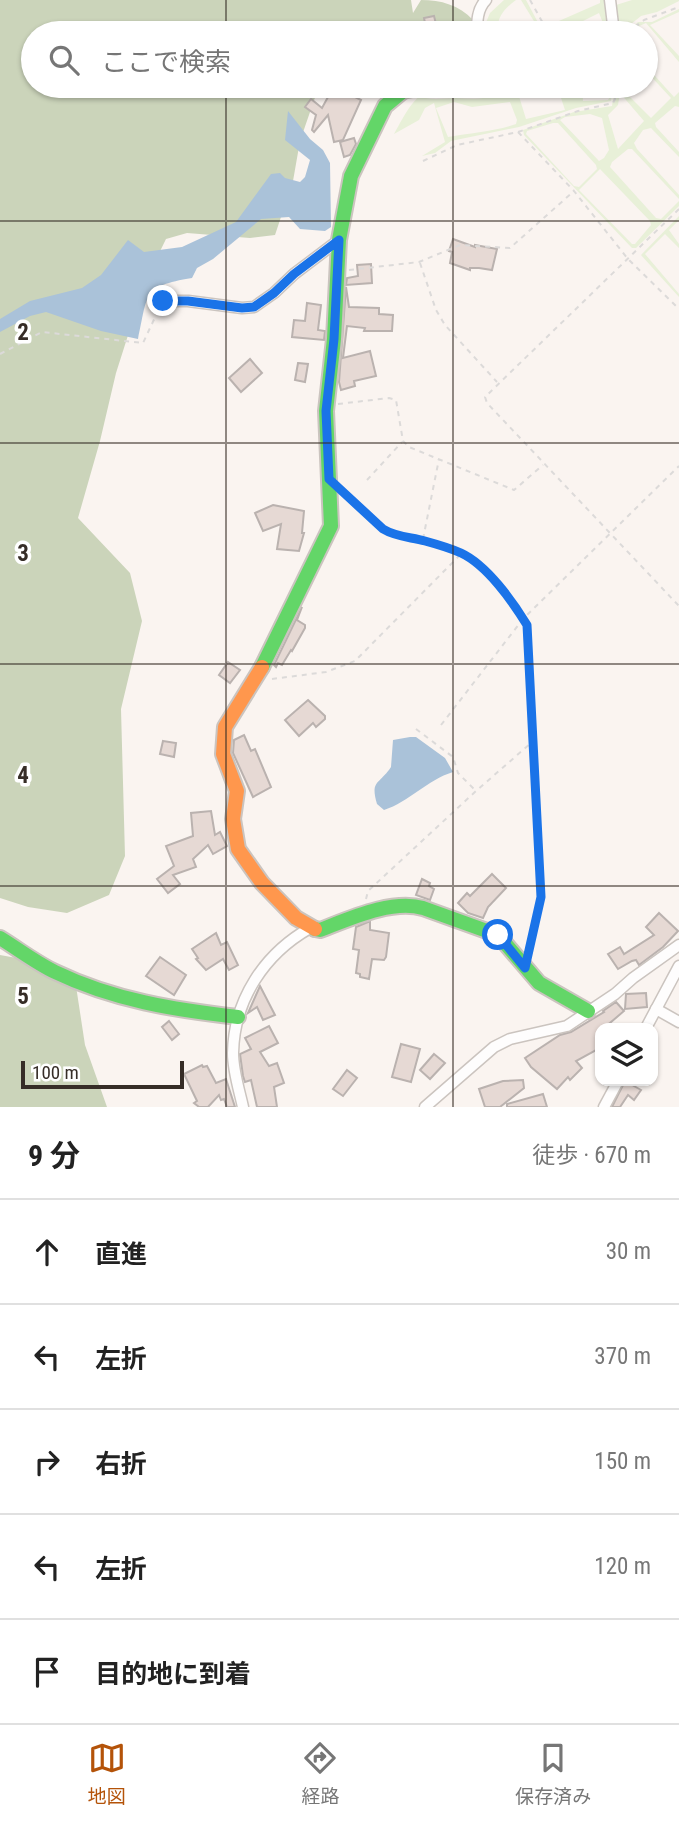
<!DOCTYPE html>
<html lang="ja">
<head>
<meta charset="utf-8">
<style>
  body { margin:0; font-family:"Roboto Condensed","Noto Sans JP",sans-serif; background:#f2f2f2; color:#222 }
  .controls { position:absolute; right:21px; bottom:21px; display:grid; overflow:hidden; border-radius:14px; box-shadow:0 2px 5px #0004 }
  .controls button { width:63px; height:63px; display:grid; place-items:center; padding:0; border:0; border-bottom:2px solid #e0e0e0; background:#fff; color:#222; font:35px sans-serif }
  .scale { position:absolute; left:21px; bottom:18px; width:163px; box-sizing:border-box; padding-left:7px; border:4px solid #362d27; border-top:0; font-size:19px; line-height:24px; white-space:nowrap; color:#362d27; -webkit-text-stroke:5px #fff; paint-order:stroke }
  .stop { position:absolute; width:21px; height:21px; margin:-16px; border:5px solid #1a73e8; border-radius:50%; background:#fff }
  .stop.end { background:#1a73e8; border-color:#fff; box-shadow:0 2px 7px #0008 }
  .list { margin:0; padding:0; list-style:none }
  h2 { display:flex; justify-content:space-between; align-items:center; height:91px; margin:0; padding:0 28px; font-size:30px }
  h2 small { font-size:23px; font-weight:400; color:#767676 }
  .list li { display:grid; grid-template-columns:46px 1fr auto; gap:21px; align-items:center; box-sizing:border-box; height:105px; padding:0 28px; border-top:2px solid #e0e0e0 }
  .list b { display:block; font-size:26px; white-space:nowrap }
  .list em { font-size:23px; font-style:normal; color:#767676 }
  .icon { flex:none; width:38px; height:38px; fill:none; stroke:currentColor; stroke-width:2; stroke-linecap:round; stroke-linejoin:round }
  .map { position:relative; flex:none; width:679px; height:1107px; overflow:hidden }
  .search { position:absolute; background:#fff; box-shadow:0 2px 5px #0004; left:21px; right:21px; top:21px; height:77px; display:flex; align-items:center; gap:18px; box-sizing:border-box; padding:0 24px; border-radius:38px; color:#767676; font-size:26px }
  .sheet { height:616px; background:#fff }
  nav { display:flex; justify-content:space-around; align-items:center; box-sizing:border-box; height:98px; border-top:2px solid #e0e0e0; background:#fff; font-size:19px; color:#767676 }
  nav a { display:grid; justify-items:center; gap:4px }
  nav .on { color:#b45309 }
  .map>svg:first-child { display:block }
  .green { fill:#e8f0d8; fill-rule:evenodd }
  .forest { fill:#cbd4ba }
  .water { fill:#aac2d9 }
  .building { fill:#e6d9d4; stroke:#bab2af; stroke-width:2 }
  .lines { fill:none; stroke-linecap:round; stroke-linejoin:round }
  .street-casing { stroke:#cbc4bf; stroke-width:13 }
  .fast-casing { stroke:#cbc4bf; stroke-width:18 }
  .slow-casing { stroke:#cbc4bf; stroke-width:18 }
  .path { stroke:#dcdad9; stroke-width:2; stroke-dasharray:5 5; stroke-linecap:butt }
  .street { stroke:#fefdfd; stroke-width:10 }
  .fast { stroke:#63d668; stroke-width:14 }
  .slow { stroke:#ff974d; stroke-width:14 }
  .route { stroke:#1a73e8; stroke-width:9 }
  .grid { fill:none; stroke:#362d27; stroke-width:2; stroke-opacity:0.55 }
  .grid-label { font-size:23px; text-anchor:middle; font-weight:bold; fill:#362d27; stroke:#fff; stroke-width:7; stroke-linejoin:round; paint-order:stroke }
</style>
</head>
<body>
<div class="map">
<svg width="679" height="1107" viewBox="0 0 679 1107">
  <rect width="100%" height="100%" fill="#faf4f0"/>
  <g class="green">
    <path d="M504,0h12c-12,9 -20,18 -18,33h-10l-4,-6 6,-14z"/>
    <path d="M521,0h5l17,32 9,-8 48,-21v-3h6l6,33h-5l-8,-20 -40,20h-22l3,-2z"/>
    <path d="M632,0h47v1l-22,11 -16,4 -21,17 -4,-28z"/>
    <path d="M679,9v3l-29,13 29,31v6l-33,-39 -9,4 -5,6h-5l11,-11h14z"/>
    <path d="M646,66l28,31 5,-5v15l-4,-1 -20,17 1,4 23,25v5l-28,-29 -8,2 -9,13 3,6 42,46v4l-47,-50h-4l-16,13 -2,5 46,51 5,1 18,-18v5l-43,42h-4l-108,-113 -1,-5 51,-18 38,-6 3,-20h4l32,32 20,-20 -25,-27zM620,93l24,28 -26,28 -10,-34 10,-10zM590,114l12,4 7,32 -5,8 -5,3 -39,-41 5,-3zM553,123h5l38,42 1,4 -18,18 -5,-1 -48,-52 1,-3zM600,169l50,52 1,4 -16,19h-3l-53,-54z"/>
    <path d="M438,86h62l-20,10 -37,-5 -12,2 -5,5c10,2 20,0 30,0 21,1 38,3 55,-12h16l-7,3 -2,4 8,26 39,-9 -8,-24h25l1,15 25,-1 2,-3 1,-11h1l-1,15 -35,7 -57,19 -68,14 -16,12 -13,3 23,-14 -11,-39 -9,5 -6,12 -25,14c12,-21 20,-41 44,-48zM454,102l18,5 38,-5 7,18 -1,4c-20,7 -46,9 -68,13l-12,-29z"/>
    <path d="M679,216v4l-10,10 10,14v4l-14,-14 -20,20 34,40v3l-38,-42z"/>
  </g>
  <g class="forest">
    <path d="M0,0h411l2,13 8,-13c20,0 38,5 52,20v13h-440v53h286l-19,55 -7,40 -18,54 -25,3 -63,-5 -21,6 -21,43 -29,91 -16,68 -22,77 52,55 12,48 -21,88 4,147 -16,39 -42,18 -39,-6 -28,-9z"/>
    <path d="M351,86h53l-13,12 -20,-1z"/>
    <path d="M0,955l44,8 30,10 11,72 22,62h-107z"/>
  </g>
  <g class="water">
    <path d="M288,111l22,28 13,11 7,13 1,64 -6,4 -25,-2 -11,-12 -28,2 -48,40 -16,9 -5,10c-51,8 -44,18 -54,61l-37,-8 -55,-19 -16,4 -30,16v-13l30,-18 52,-13 19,-13 27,-35 16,12 38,-5 54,-25 35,-48 9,-1 5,5 15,4 5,-5 5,-17 -25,-20z"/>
    <path d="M410,737h6l29,21 8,14c-26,8 -44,30 -69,38l-7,-6c-7,-24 2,-19 14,-37l2,-27z"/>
  </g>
  <g class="building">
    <path d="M434,16l4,16 -11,1 -3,-15z"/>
    <path d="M334,86l18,5 -1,4 10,5 -18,40 -9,2 -6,-27 -14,17 -2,-2 4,-15 -11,-8 6,-8 11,9z"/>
    <path d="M354,138l2,6 -6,11 -6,2 -4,-15z"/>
    <path d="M453,239l22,8v-2l22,4 -5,21 -13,-2h-9v2l-20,-7 2,-11 -3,-1z"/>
    <path d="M371,264l1,19 -26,2 1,-7 11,-2 -1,-11z"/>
    <path d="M346,287l3,20 30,1v6l14,1 -1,16h-28l1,-3 -18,-2 -4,32 27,-7 6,25 -22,5 1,5 -14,4 -2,-8z"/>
    <path d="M307,303l14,2 -3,25 7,1 -1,9 -32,-3 2,-17 11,1z"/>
    <path d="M250,359l12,14 -21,19 -12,-14z"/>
    <path d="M298,363l10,1 -3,18 -10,-2z"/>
    <path d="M273,505l31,6 -2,22h2l-5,18 -22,-2 4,-25 -18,7 -8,-18z"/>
    <path d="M302,607l-5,13 8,5v3l-13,23 -1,-1 -9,15 -4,-2 -2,4 -2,-2z"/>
    <path d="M228,662l12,8 -10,13 -11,-8z"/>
    <path d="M308,700l17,16v3l-9,8 -3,-4 -14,13 -14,-16z"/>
    <path d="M244,735l7,16 4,-2 16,38 -18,10 -20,-44 1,-13z"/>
    <path d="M163,741l13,2 -2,14 -14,-3z"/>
    <path d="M211,811l4,24 5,-3 7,14 -14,8 -5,-9 -15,14 3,8 -23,8 7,9 -12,9 -11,-14 17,-13 -8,-20 27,-10 -2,-23z"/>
    <path d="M492,874l14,14 -18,19 -5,11 -15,-5 -10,-10 9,-10 3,3z"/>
    <path d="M422,879l8,4 -1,3 5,3 -4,11 -14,-5z"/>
    <path d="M659,913l19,18 -15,16 -24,18 -3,-5 -4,1 -14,8 -10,-15 12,-7 4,7 30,-19 -8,-8z"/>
    <path d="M368,922h2v8l19,3 -3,24 -2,3 -12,-1 -3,20 -9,-2v-3l-4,-1 3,-23 -6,-1 3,-22z"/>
    <path d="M216,933l5,12 6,-3 11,23 -9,5 -6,-11 -17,11 -10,-11 2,-1 -6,-9z"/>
    <path d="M160,957l26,18 -12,20 -28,-19z"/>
    <path d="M260,986l15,29 -12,5 -6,-13 -9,6z"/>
    <path d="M646,993l1,14 -22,2 1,-15z"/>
    <path d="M616,1002l8,9 -20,17h-4v20l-24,13 6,7 -12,12 -2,-3 -11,12 -26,-22 -6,-9 35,-23 11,-3 33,-20 -1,-1z"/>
    <path d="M169,1021l10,13 -7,6 -10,-13z"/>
    <path d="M269,1026l9,17 -18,9 9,14 8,-3 7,20 -10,4 3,20h-20l-6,-27 -6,2 -2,-6 -3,-22 11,-5 -6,-11z"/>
    <path d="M401,1044l19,5 -9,33 -19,-5z"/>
    <path d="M434,1054l11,9 -15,16 -10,-9z"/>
    <path d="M202,1065l1,2 4,-1 9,17 10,-4 9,28h-8l-3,-8 -3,1 -2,-5 -11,12h-9l-5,-4 3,-2 -13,-27z"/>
    <path d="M347,1070l10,8 -14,18 -10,-7z"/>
    <path d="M523,1080l1,8 -24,19h-15l-6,-18 24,-8z"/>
    <path d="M625,1081l16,9 -7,10 -6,-5 -8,12h-8z"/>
    <path d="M543,1094l4,13h-40v-3z"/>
  </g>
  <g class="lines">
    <g class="street-casing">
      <g id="street">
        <path d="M610,0l4,33"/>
        <path d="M477,33c0,-11 0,-24 9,-33"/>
        <path d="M163,301h25l54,7 12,-1 20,-14 20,-19 45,-34"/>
        <path d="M656,1009l23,13"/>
        <path d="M646,1028l33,-62"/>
        <path d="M243,1107c-4,-18 -10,-36 -10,-54 1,-53 31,-99 77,-125"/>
        <path d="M425,1107l69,-60 16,-8 57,-13 48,-32 18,-16 46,-33"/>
        <path d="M604,1107l14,-26"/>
      </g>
    </g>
    <g class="fast-casing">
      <g id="fast">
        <path d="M262,667l69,-141 -5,-115 8,-72 5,-99 12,-64 34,-70 18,-15 23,-5"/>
        <path d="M315,929l5,1c29,-11 72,-31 103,-22l75,27 41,48 49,28"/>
        <path d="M0,938c18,11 36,25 55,34 58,28 120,38 183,45"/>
      </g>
    </g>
    <g class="slow-casing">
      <path id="slow" d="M262,667l-37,60 -2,27 14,37 -4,28 5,30 24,34 34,35 19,11"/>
    </g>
    <g class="path">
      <path d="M530,0l14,25"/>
      <path d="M627,33l17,-13 35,-13"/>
      <path d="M518,132l56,59 54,68 51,50"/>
      <path d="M423,161l34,-16 61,-13 60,-21 35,-8 2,-4v-13"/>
      <path d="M679,209l-194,188 2,6 192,203"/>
      <path d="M420,263l16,47 9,15 52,57"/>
      <path d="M349,270l70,-8 41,-17 50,3 64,-57"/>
      <path d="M0,354l42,-22 101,11 15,-32"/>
      <path d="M338,404l51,-6 7,2 7,41 6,6 105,43 29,-25"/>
      <path d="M367,480l35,-38"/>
      <path d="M343,492l49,43 30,5 40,13 17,12 36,40 12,21 14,271 -13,55"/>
      <path d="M423,539l16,-80"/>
      <path d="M272,679l54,-7 29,-11 106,-107"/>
      <path d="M441,725l82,-106 156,-153"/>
      <path d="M416,729l37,28 5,16 17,17"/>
      <path d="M366,899l2,-8 108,-100 55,-48"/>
    </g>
    <use href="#street" class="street"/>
    <use href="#fast" class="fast"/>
    <use href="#slow" class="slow"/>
  </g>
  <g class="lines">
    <path class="route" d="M163,301h25l54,7 12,-1 20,-14 20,-19 45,-34 -5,99 -8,72 3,68 54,50c13,8 27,8 42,12 11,3 25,7 36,12 26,12 52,49 66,72l14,272 -16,71 -27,-33"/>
  </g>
  <path class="grid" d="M226,0v33M453,0v33M226,86v1021M453,86v1021M0,221h679M0,443h679M0,664h679M0,886h679"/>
  <g class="grid-label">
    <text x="23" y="340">2</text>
    <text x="23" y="561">3</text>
    <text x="23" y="783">4</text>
    <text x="23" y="1004">5</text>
  </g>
</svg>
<div class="controls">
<button><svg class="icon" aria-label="layers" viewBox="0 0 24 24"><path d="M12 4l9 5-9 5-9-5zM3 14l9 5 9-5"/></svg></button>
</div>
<div class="scale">100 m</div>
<div class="stop" style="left:498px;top:935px"></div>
<div class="stop end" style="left:163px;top:301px"></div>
<div class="search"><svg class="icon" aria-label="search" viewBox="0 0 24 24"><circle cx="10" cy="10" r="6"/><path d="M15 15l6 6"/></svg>ここで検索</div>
</div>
<section class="sheet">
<h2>9 分<small>徒歩 · 670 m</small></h2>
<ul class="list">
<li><svg class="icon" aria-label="ahead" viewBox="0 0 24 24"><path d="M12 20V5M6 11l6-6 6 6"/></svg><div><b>直進</b></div><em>30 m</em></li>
<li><svg class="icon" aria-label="left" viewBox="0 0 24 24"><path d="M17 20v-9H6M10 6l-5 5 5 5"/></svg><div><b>左折</b></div><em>370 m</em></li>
<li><svg class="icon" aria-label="right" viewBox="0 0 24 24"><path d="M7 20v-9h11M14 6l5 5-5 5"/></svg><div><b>右折</b></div><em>150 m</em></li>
<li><svg class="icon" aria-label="left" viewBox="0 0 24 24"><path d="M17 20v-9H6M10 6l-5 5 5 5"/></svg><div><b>左折</b></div><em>120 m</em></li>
<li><svg class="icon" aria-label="arrive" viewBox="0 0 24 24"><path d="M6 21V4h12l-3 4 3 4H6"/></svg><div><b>目的地に到着</b></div></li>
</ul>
</section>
<nav>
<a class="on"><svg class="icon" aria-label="map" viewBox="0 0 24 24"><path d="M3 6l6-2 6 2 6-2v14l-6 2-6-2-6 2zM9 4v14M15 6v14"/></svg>地図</a>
<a><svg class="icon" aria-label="directions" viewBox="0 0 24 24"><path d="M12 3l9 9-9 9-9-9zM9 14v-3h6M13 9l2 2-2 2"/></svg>経路</a>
<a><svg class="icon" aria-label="saved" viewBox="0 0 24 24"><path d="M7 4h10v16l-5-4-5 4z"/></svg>保存済み</a>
</nav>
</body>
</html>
